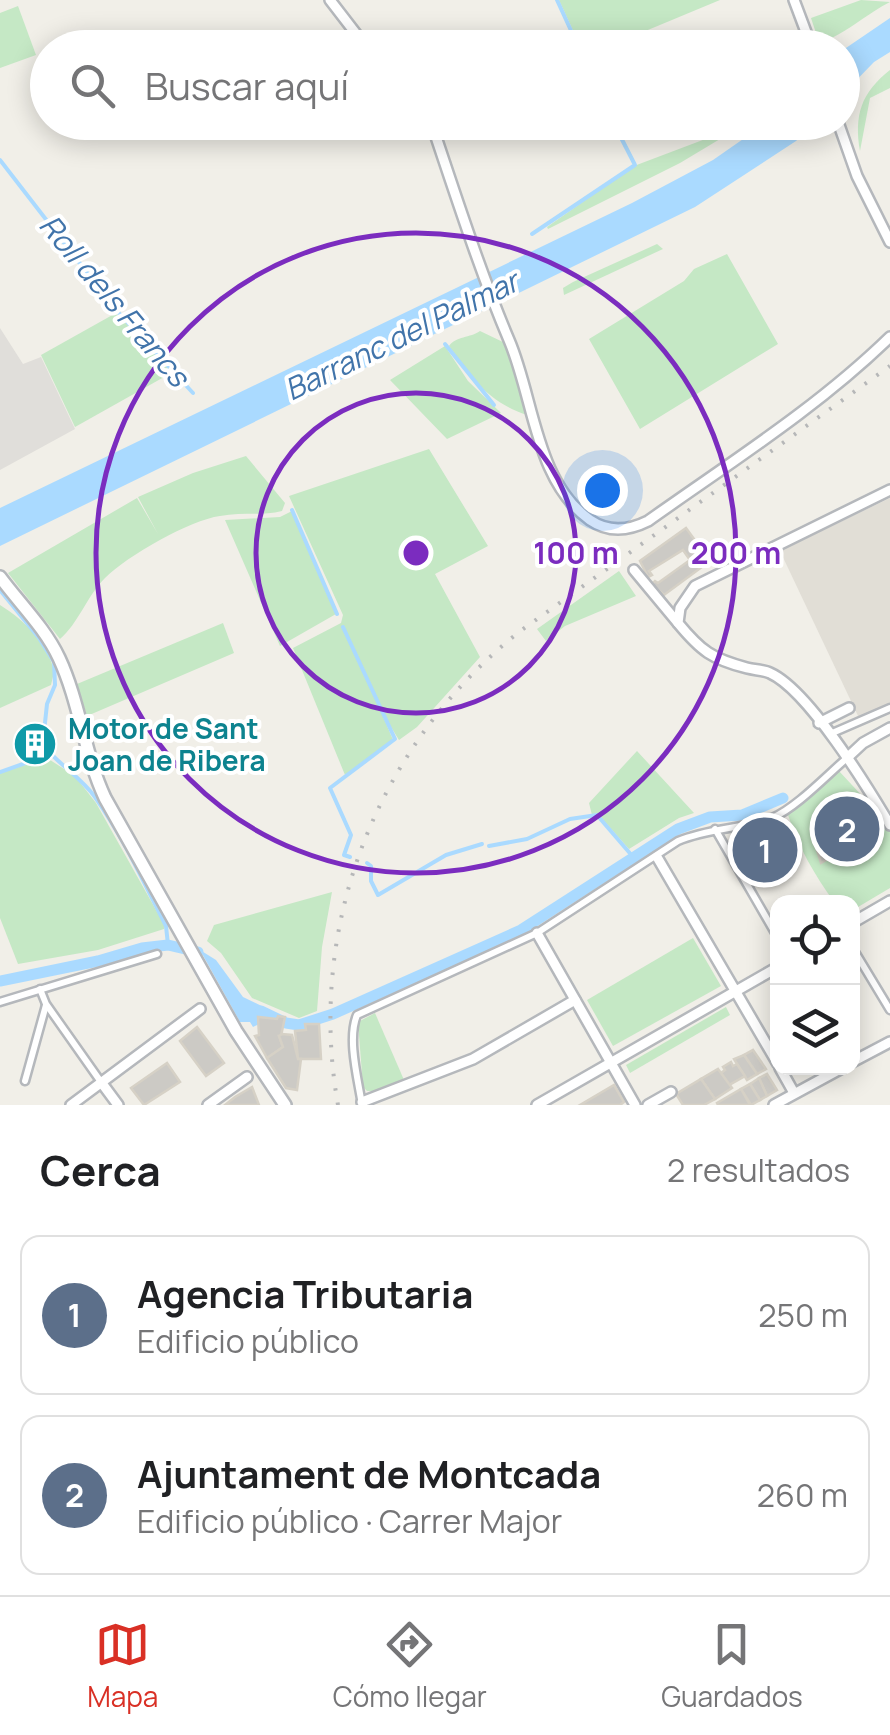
<!DOCTYPE html>
<html lang="es">
<head>
<meta charset="utf-8">
<style>
  body { margin:0; font-family:Manrope,sans-serif; background:#f6f6f6; color:#202124 }
  .controls { position:absolute; right:30px; bottom:30px; display:grid; overflow:hidden; border-radius:20px; box-shadow:0 5px 25px #0003 }
  .controls button { width:90px; height:90px; display:grid; place-items:center; padding:0; border:0; border-bottom:2px solid #e0e0e0; background:#fff; color:#202124; font:50px sans-serif }
  .you { position:absolute; left:602px; top:490px; width:35px; height:35px; margin:-25px; border:8px solid #fff; border-radius:50%; background:#1a73e8; box-shadow:0 0 0 15px #1a73e833 }
  .badge { display:grid; place-items:center; width:65px; height:65px; border-radius:50%; background:#d93025; color:#fff; font-size:32px; font-weight:700 }
  .pin { position:absolute; translate:-50% -50%; border:5px solid #fff; box-shadow:0 2px 10px #0006 }
  .list { margin:0; padding:0; list-style:none }
  h2 { display:flex; justify-content:space-between; align-items:center; height:130px; margin:0; padding:0 40px; font-size:42px }
  h2 small { font-size:32px; font-weight:400; color:#757577 }
  .list li { display:grid; grid-template-columns:65px 1fr auto; gap:30px; align-items:center; box-sizing:border-box; height:160px; margin:0 20px 20px; padding:0 20px; border:2px solid #e0e0e0; border-radius:20px }
  .list b { display:block; font-size:38px; white-space:nowrap }
  .list p { margin:0; font-size:32px; white-space:nowrap; color:#757577 }
  .list em { font-size:32px; font-style:normal; color:#757577 }
  .icon { flex:none; width:55px; height:55px; fill:none; stroke:currentColor; stroke-width:2; stroke-linecap:round; stroke-linejoin:round }
  .map { position:relative; flex:none; width:890px; height:1105px; overflow:hidden }
  .search { position:absolute; background:#fff; box-shadow:0 5px 25px #0003; left:30px; right:30px; top:30px; height:110px; display:flex; align-items:center; gap:25px; box-sizing:border-box; padding:0 35px; border-radius:55px; color:#757577; font-size:38px }
  .sheet { height:490px; background:#fff }
  nav { display:flex; justify-content:space-around; align-items:center; box-sizing:border-box; height:140px; border-top:2px solid #e0e0e0; background:#fff; font-size:28px; color:#757577 }
  nav a { display:grid; justify-items:center; gap:5px }
  nav .on { color:#d93025 }
  .map>svg:first-child { display:block }
  .industrial { fill:#e0deda }
  .education { fill:#e1ded6 }
  .green { fill:#c5e8c5 }
  .water { fill:#aadaff }
  .lines { fill:none; stroke-linecap:round; stroke-linejoin:round }
  .stream { stroke:#aadaff; stroke-width:4 }
  .canal { stroke:#aadaff; stroke-width:11 }
  .building { fill:#cccac5; stroke:#d6d1c6; stroke-width:2.5 }
  .pedestrian-casing { stroke:#b5b8bc; stroke-width:11 }
  .minor-casing { stroke:#b5b8bc; stroke-width:14 }
  .tertiary-casing { stroke:#b5b8bc; stroke-width:16 }
  .pedestrian { stroke:#fff; stroke-width:6 }
  .minor { stroke:#fff; stroke-width:9 }
  .tertiary { stroke:#fff; stroke-width:11 }
  .rail { stroke:#b6b7b8; stroke-width:4; stroke-dasharray:2.5 12; stroke-linecap:butt }
  .ring { fill:none; stroke:#7b2cbf; stroke-width:5 }
  .labels { text-anchor:middle; dominant-baseline:central; stroke-width:8; stroke-linejoin:round; paint-order:stroke }
  .culture-label { font-size:28px; font-weight:bold; fill:#0d838f; stroke:#fff; text-anchor:start }
  .water-label { font-size:30px; font-style:italic; fill:#4174aa; stroke:#fff }
  .centre { fill:#7b2cbf; stroke:#fff; stroke-width:5 }
  .ring-label { font-size:30px; text-anchor:middle; font-weight:bold; fill:#7b2cbf; stroke:#fff; stroke-width:8; stroke-linejoin:round; paint-order:stroke }
</style>
</head>
<body>
<div class="map">
<svg width="890" height="1105" viewBox="0 0 890 1105">
  <rect width="100%" height="100%" fill="#f1efe8"/>
  <path class="industrial" d="M0,328l23,36 18,-7 34,72 -75,41z"/>
  <path class="education" d="M890,498v209l-31,11 -79,-167z"/>
  <g class="green">
    <path d="M559,0h161l-113,47 -26,1z"/>
    <path d="M861,0l29,2c-19,9 -56,40 -71,40l-8,-24z"/>
    <path d="M18,6l18,49 -36,13v-55z"/>
    <path d="M890,70v18l-20,10 -10,53c-6,-36 1,-58 30,-81z"/>
    <path d="M745,124l-65,39 -132,66 -1,-2 87,-61z"/>
    <path d="M657,244l6,5 -99,46 -1,-7 10,-6z"/>
    <path d="M727,254l51,90 -138,85 -51,-90 95,-58 10,-12z"/>
    <path d="M116,313l57,59 -98,55 -34,-72z"/>
    <path d="M480,331l25,12 22,72c-39,-13 -55,-37 -78,-69 7,-10 21,-8 31,-15z"/>
    <path d="M445,346l23,35 33,32 -54,26 -57,-59z"/>
    <path d="M429,449l59,97 -53,28 45,83 -63,70 -18,13 -19,-31 13,31 -48,35 -52,-127 48,-25 2,-8 -54,-119z"/>
    <path d="M246,456l39,47 -3,8c-20,5 -41,1 -62,5 -30,4 -93,40 -115,62 -18,18 -27,46 -45,61l-52,-66 129,-75 21,36 -20,-37 55,-24z"/>
    <path d="M292,511l44,103 -56,32 -55,-126 55,-3z"/>
    <path d="M619,571l17,25 -71,30 -19,15 -9,-12z"/>
    <path d="M0,605c24,15 49,39 54,67l-3,13 -51,23z"/>
    <path d="M223,623l11,30 -147,63 -10,-32z"/>
    <path d="M637,751l57,62 -15,5 -50,31 -31,-35 -6,1 -3,-12z"/>
    <path d="M47,758l28,18 21,27 69,123 -1,3 -66,21 -80,14 -18,-46v-145z"/>
    <path d="M838,770l27,29 4,-1 21,29v61l-37,22 -1,-8h-18c-20,-28 -35,-54 -46,-87z"/>
    <path d="M332,892l-10,55 -5,64 -18,7 -47,-20 -31,-45 -14,-12 7,-16z"/>
    <path d="M693,938l28,48 -108,60 -26,-46z"/>
    <path d="M726,1007l4,8 -100,58 -4,-8z"/>
    <path d="M375,1013l29,67 -26,11h-11l-4,-4 -5,-65z"/>
  </g>
  <g class="water">
    <path d="M890,18v34l-16,10 -31,32v-44z"/>
    <path d="M766,123h49l-19,18 -101,66 -695,339v-38l632,-305 81,-43z"/>
    <path d="M200,950l16,10 27,37 33,16 -2,4 -21,10 -3,-5h-10z"/>
  </g>
  <g class="lines">
    <g class="stream">
      <path d="M557,0l22,48"/>
      <path d="M0,160l116,150 77,83"/>
      <path d="M532,234l103,-69 -22,-43"/>
      <path d="M445,344l49,61"/>
      <path d="M292,510l45,104"/>
      <path d="M0,590l39,48 15,24 1,23 -8,19 -3,28 -6,4c14,26 40,37 57,61 28,40 49,86 71,129l2,19"/>
      <path d="M343,627l52,112 -65,49 21,47 -7,20 6,2"/>
      <path d="M0,772l37,-13 -5,-12"/>
      <path d="M489,846l38,-7 43,-20 27,-4 37,43"/>
      <path d="M367,863l4,3v15l7,14 68,-40 36,-11"/>
    </g>
    <g class="canal">
      <path d="M0,981l98,-20 44,-13 26,-3 30,7"/>
      <path d="M261,1011l25,12 13,2 34,-11 188,-84 157,-101 32,-12 32,-2 41,-17"/>
    </g>
  </g>
  <g class="building">
    <path d="M686,528l24,33 -46,34 -12,-11 3,-3 3,2 32,-23 -7,-10 -34,21 3,4 -4,2 -8,-16z"/>
    <path d="M869,798l19,26 -67,39 -10,-32z"/>
    <path d="M777,827l14,24 -36,21 -14,-24z"/>
    <path d="M278,1016l7,1 -4,19h-2l4,11 -16,11 -12,-22 4,-1 -1,-18 19,2z"/>
    <path d="M305,1024h14l2,35h-23l-3,-28 11,-1z"/>
    <path d="M197,1027l27,36 -18,13 -26,-35z"/>
    <path d="M282,1034l10,1 6,24h3l-4,31 -11,-2 -19,-30 16,-11 -4,-11z"/>
    <path d="M753,1050l13,19 -9,5 -13,-19z"/>
    <path d="M744,1055l13,19 -10,6 -13,-21z"/>
    <path d="M731,1062l2,4 4,-2 8,12 -16,9 -8,-12 4,-3 -2,-3z"/>
    <path d="M167,1063l13,19 -36,23 -13,-17z"/>
    <path d="M718,1069l14,19 -17,11 -14,-20z"/>
    <path d="M767,1074l10,16 -10,6 -8,-18z"/>
    <path d="M759,1078l8,18 -7,4 -10,-16z"/>
    <path d="M701,1079l14,20 -11,6h-21l-7,-11z"/>
    <path d="M750,1084l10,16 -9,5 -10,-16z"/>
    <path d="M614,1085l10,17 -4,3h-40z"/>
    <path d="M252,1087l7,18h-34l10,-8z"/>
    <path d="M741,1089l9,16h-32l-1,-2z"/>
  </g>
  <g class="lines">
    <g class="pedestrian-casing">
      <g id="pedestrian">
        <path d="M830,734l60,-26"/>
        <path d="M715,829l63,109"/>
        <path d="M852,947l38,63"/>
        <path d="M40,989l6,15 55,78"/>
        <path d="M0,1002l157,-48"/>
        <path d="M25,1081l21,-76"/>
        <path d="M362,1105c-4,-26 -15,-66 -5,-90l180,-82 141,-92c31,-13 63,-12 94,-23 24,-10 55,-43 75,-60"/>
      </g>
    </g>
    <g class="minor-casing">
      <g id="minor">
        <path d="M330,0l37,48"/>
        <path d="M794,0l18,48"/>
        <path d="M431,122c25,74 48,147 78,218 25,58 26,141 81,180 19,13 40,10 58,1 83,-59 169,-113 242,-184"/>
        <path d="M838,122l19,54 33,66"/>
        <path d="M890,490l-195,96 -15,22 -2,15c23,28 34,36 69,45 8,2 17,2 23,5 38,17 98,115 120,152"/>
        <path d="M634,570l44,53"/>
        <path d="M819,723l30,-15"/>
        <path d="M848,757l15,-14 27,-15"/>
        <path d="M657,857l121,207"/>
        <path d="M852,923l38,-22"/>
        <path d="M537,933l98,172"/>
        <path d="M852,1062l38,-20"/>
        <path d="M780,1068l14,25"/>
        <path d="M101,1082l17,23"/>
        <path d="M362,1102l111,-43 102,-59"/>
        <path d="M71,1105l129,-96"/>
        <path d="M208,1105l39,-28"/>
        <path d="M537,1105l241,-138"/>
        <path d="M648,1105l23,-13"/>
        <path d="M774,1105l68,-37"/>
      </g>
    </g>
    <g class="tertiary-casing">
      <path id="tertiary" d="M0,577c20,27 45,51 59,81 21,45 25,95 46,140l131,233 49,74"/>
    </g>
    <use href="#pedestrian" class="pedestrian"/>
    <use href="#minor" class="minor"/>
    <use href="#tertiary" class="tertiary"/>
    <path class="rail" d="M338,1105c-32,-179 39,-360 181,-473l371,-266"/>
  </g>
  <g class="ring">
    <circle cx="416" cy="553" r="160"/>
    <circle cx="416" cy="553" r="320"/>
  </g>
  <defs>
    <g id="building-disc" transform="scale(2.25)"><circle r="9.5" fill="#0f9aa8" stroke="#fff"/><path d="M-4-6H4V6H1V3H-1V6H-4ZM-2.5-4.3h1.7v1.8h-1.7ZM.8-4.3h1.7v1.8H.8ZM-2.5-1h1.7V.8h-1.7ZM.8-1h1.7V.8H.8Z" fill="#fff"/></g>
  </defs>
  <g fill-rule="evenodd">
    <use href="#building-disc" x="35" y="744"/>
  </g>
  <g class="labels">
    <g class="culture-label">
      <text x="68" y="728">Motor de Sant<tspan x="68" dy="32">Joan de Ribera</tspan></text>
    </g>
    <g class="water-label">
      <text transform="translate(115 300) rotate(50)">Roll dels Francs</text>
      <text transform="translate(401 335) rotate(-26)">Barranc del Palmar</text>
    </g>
  </g>
  <circle cx="416" cy="553" r="15" class="centre"/>
  <g class="ring-label">
    <text x="576" y="564">100 m</text>
    <text x="736" y="564">200 m</text>
  </g>
</svg>
<div class="controls">
<button><svg class="icon" aria-label="locate" viewBox="0 0 24 24"><circle cx="12" cy="12" r="6"/><path d="M12 2v4M12 18v4M2 12h4M18 12h4"/></svg></button>
<button><svg class="icon" aria-label="layers" viewBox="0 0 24 24"><path d="M12 4l9 5-9 5-9-5zM3 14l9 5 9-5"/></svg></button>
</div>
<div class="you"></div>
<div class="pin badge" style="left:765px;top:850px;background:#5c6f8a">1</div>
<div class="pin badge" style="left:847px;top:829px;background:#5c6f8a">2</div>
<div class="search"><svg class="icon" aria-label="search" viewBox="0 0 24 24"><circle cx="10" cy="10" r="6"/><path d="M15 15l6 6"/></svg>Buscar aquí</div>
</div>
<section class="sheet">
<h2>Cerca<small>2 resultados</small></h2>
<ul class="list">
<li><span class="badge" style="background:#5c6f8a">1</span><div><b>Agencia Tributaria</b><p>Edificio público</p></div><em>250 m</em></li>
<li><span class="badge" style="background:#5c6f8a">2</span><div><b>Ajuntament de Montcada</b><p>Edificio público · Carrer Major</p></div><em>260 m</em></li>
</ul>
</section>
<nav>
<a class="on"><svg class="icon" aria-label="map" viewBox="0 0 24 24"><path d="M3 6l6-2 6 2 6-2v14l-6 2-6-2-6 2zM9 4v14M15 6v14"/></svg>Mapa</a>
<a><svg class="icon" aria-label="directions" viewBox="0 0 24 24"><path d="M12 3l9 9-9 9-9-9zM9 14v-3h6M13 9l2 2-2 2"/></svg>Cómo llegar</a>
<a><svg class="icon" aria-label="saved" viewBox="0 0 24 24"><path d="M7 4h10v16l-5-4-5 4z"/></svg>Guardados</a>
</nav>
</body>
</html>
